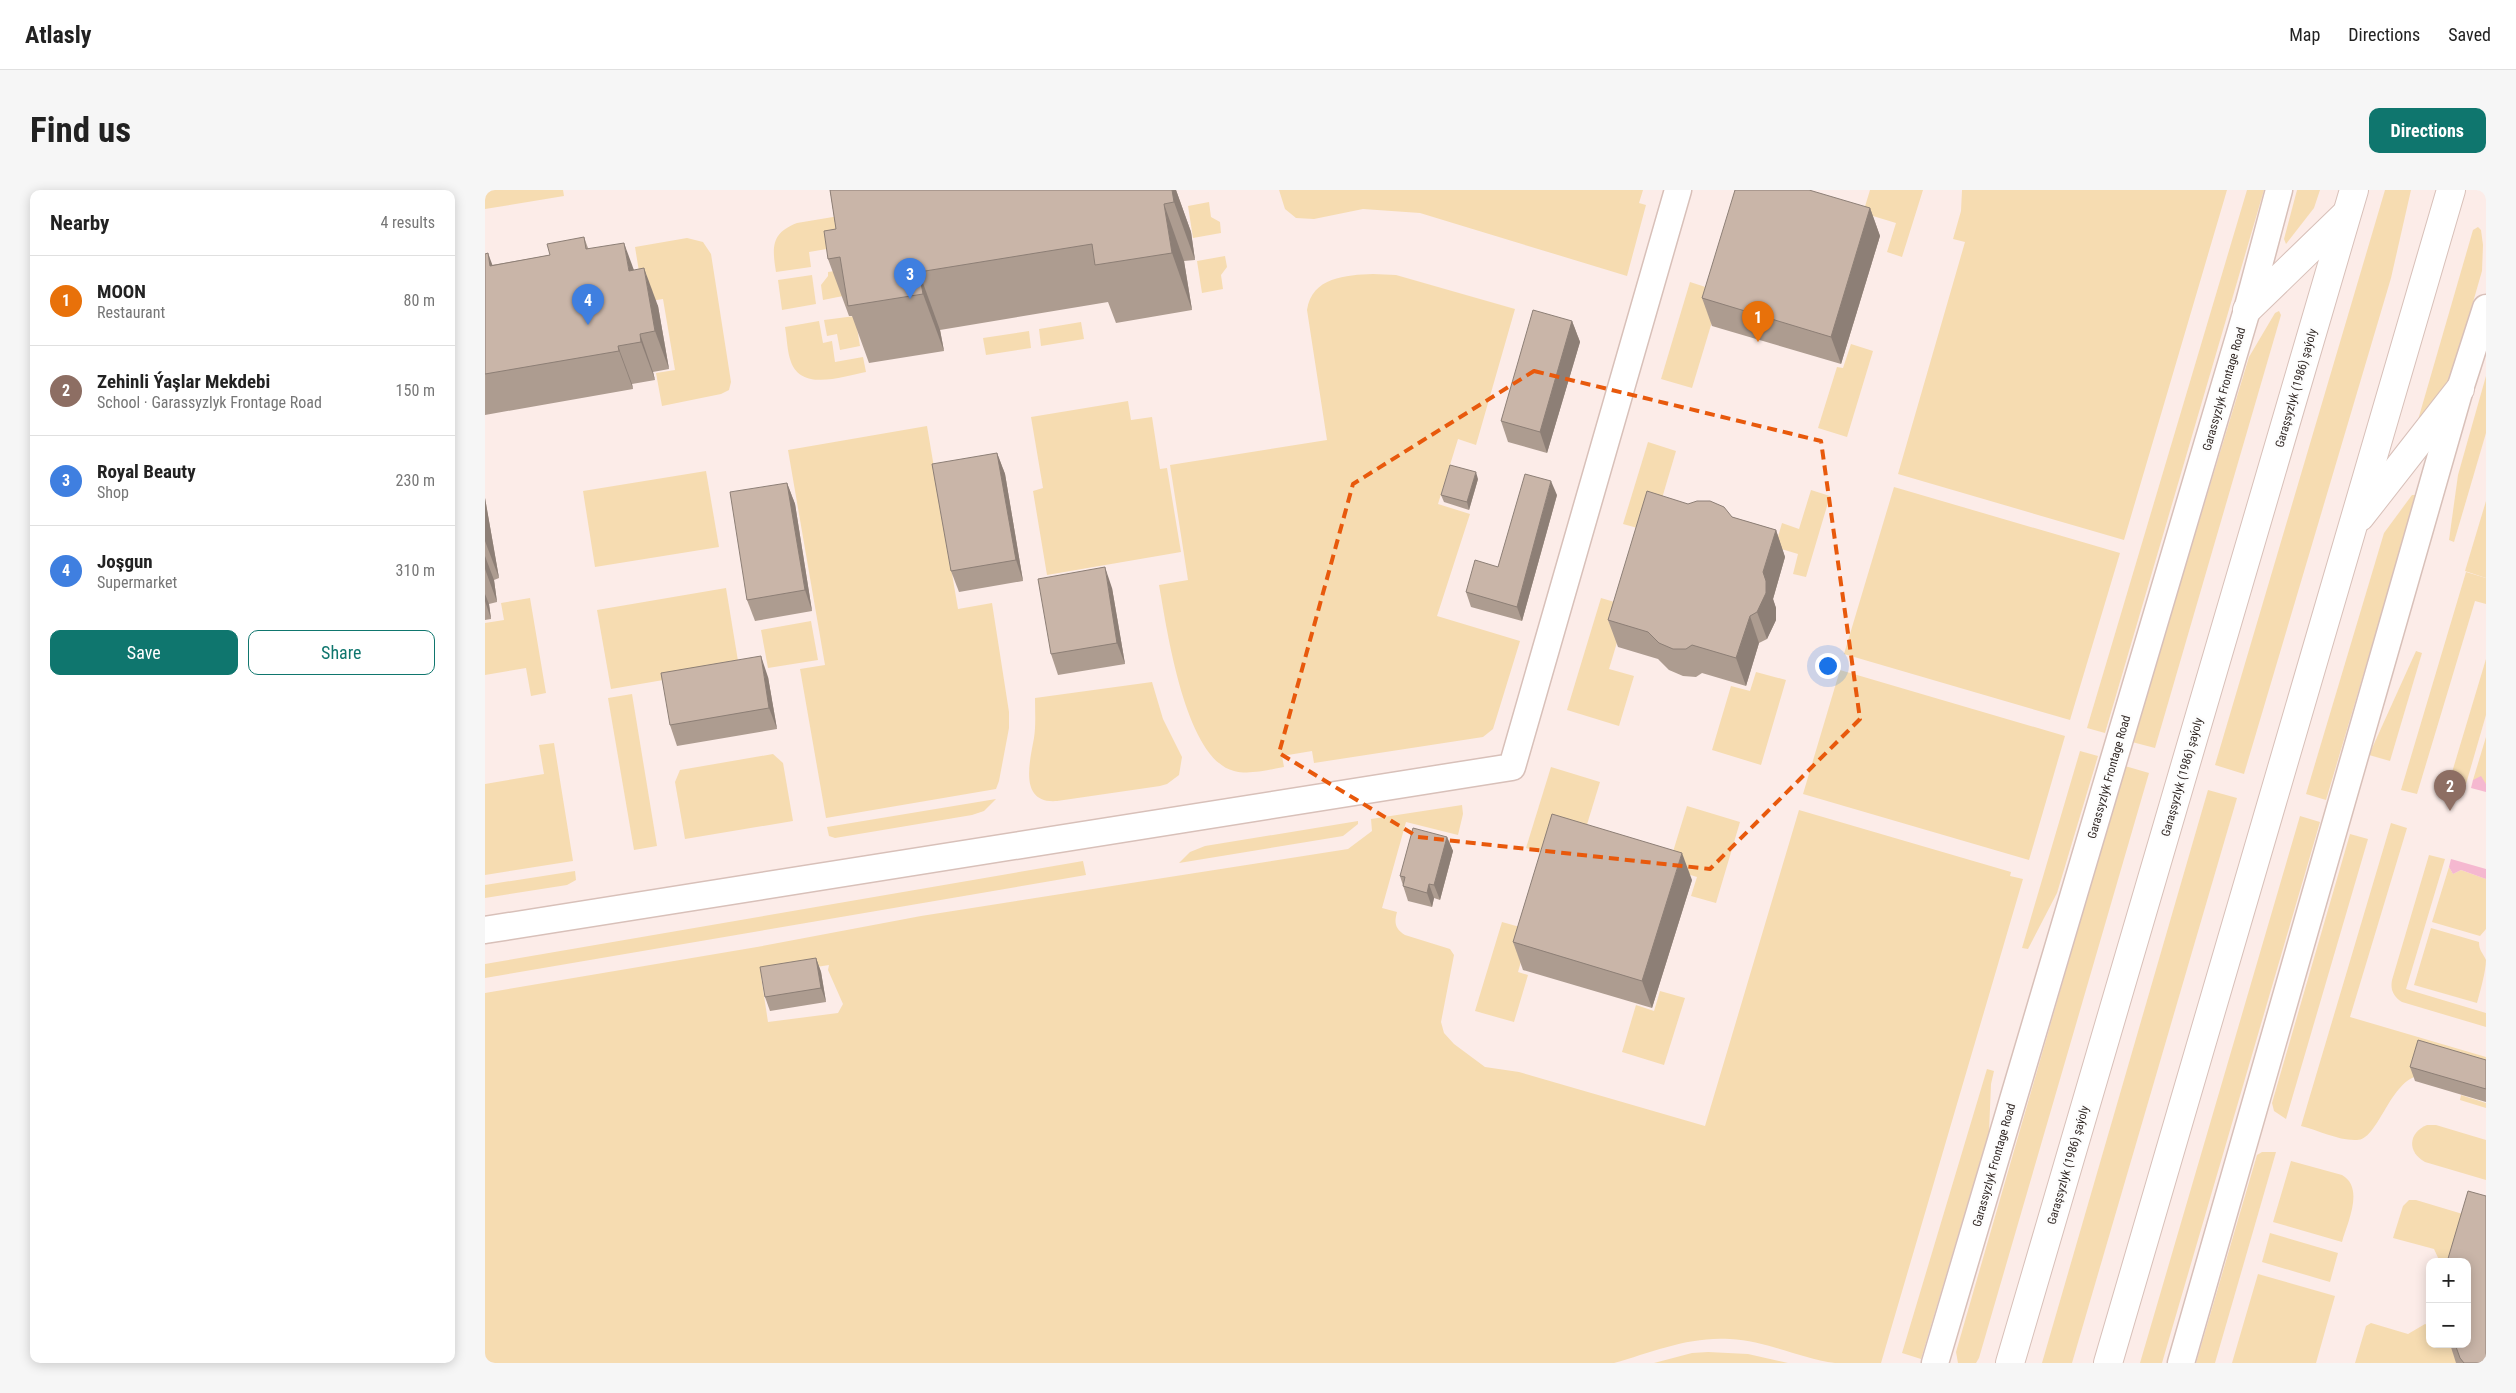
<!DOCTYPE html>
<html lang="en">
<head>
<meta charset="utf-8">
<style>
  body { margin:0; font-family:"Roboto Condensed",sans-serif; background:#f6f6f6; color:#222 }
  .controls { position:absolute; right:15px; bottom:15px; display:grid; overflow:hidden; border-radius:10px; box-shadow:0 2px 12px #0003 }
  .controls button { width:45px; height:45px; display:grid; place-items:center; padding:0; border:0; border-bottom:1px solid #e0e0e0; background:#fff; color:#222; font:25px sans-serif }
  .you { position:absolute; left:1342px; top:475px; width:18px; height:18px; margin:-12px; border:4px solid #fff; border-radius:50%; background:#1a73e8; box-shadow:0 0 0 8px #1a73e833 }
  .badge { display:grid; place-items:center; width:32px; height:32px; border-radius:50%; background:#0f766e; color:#fff; font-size:16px; font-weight:700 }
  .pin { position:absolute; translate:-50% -41px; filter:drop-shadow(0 1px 2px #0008) }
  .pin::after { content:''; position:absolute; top:26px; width:18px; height:15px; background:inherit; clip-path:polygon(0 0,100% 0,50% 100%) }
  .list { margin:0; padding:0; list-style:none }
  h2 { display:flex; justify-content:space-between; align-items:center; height:65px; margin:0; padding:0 20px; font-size:21px }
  h2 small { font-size:16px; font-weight:400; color:#767676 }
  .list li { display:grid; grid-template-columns:32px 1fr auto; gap:15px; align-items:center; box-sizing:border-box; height:90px; padding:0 20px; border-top:1px solid #e0e0e0 }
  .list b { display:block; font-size:19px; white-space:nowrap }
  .list p { margin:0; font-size:16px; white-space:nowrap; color:#767676 }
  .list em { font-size:16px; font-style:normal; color:#767676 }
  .actions { display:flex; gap:10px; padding:15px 20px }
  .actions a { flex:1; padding:11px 0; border:1px solid #0f766e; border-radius:10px; text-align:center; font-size:18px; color:#0f766e }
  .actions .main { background:#0f766e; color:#fff }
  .map { position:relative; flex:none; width:2001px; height:1173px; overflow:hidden; border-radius:10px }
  header { display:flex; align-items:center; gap:30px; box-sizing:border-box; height:70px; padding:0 25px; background:#fff; border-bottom:1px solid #e0e0e0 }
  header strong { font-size:24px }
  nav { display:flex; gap:28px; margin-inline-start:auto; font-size:18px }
  .intro { display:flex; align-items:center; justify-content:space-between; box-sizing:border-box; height:120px; padding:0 30px }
  h1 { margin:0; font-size:35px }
  .button { padding:12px 22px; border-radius:10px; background:#0f766e; color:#fff; font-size:18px; font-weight:700 }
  main { display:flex; gap:30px; padding:0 30px }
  aside { flex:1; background:#fff; border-radius:10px; box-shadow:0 2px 12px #0003 }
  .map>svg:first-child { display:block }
  .green { fill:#f6dcb1; fill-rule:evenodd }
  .water { fill:#f5b8d0 }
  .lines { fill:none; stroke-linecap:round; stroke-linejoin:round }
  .street-casing { stroke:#d8c0b9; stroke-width:29 }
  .primary-casing { stroke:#d8c0b9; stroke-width:30 }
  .street { stroke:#fff; stroke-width:26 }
  .primary { stroke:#fff; stroke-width:28 }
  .wall { fill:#ad9c90 }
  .shaded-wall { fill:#8d7f76 }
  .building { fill:#c9b5a8; stroke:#8d7f76 }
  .marked { fill:none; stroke:#e8590c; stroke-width:4; stroke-dasharray:10 6; stroke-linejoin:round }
  .labels { text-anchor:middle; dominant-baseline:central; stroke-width:5; stroke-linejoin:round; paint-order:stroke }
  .street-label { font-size:12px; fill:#352c29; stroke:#fdfdfd }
</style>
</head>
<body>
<header>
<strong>Atlasly</strong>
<nav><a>Map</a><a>Directions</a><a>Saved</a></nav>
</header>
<div class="intro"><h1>Find us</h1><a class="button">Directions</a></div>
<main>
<aside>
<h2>Nearby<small>4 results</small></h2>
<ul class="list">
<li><span class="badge" style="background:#e8710a">1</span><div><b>MOON</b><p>Restaurant</p></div><em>80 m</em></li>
<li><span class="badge" style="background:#8d6e63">2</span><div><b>Zehinli Ýaşlar Mekdebi</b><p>School · Garassyzlyk Frontage Road</p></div><em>150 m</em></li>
<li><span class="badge" style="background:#3f7fe0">3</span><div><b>Royal Beauty</b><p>Shop</p></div><em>230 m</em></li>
<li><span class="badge" style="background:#3f7fe0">4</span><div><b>Joşgun</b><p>Supermarket</p></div><em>310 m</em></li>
</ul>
<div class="actions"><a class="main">Save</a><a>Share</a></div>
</aside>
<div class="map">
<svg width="2001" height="1173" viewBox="0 0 2001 1173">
  <rect width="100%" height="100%" fill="#fcece8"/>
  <g class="green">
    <path d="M0,0h78l1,6 -79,13z"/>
    <path d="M794,0h364l-4,13 7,2 -19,71 -207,-63 -57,-4 -49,10 -18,-1 -11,-9z"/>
    <path d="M1385,0h53l-21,67 -15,-5 9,-29 -33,-10z"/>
    <path d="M1477,0h265l-103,350 -226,-66 67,-232 -12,-3 8,-28z"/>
    <path d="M1762,0h17l-159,543 -18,-5z"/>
    <path d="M1812,0h23l-6,18 -28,36 -2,-5z"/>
    <path d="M1900,0h26l-20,88 -147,496 -29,-9z"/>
    <path d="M724,12l2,15 9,5 1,11 -28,5 -5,-32z"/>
    <path d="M384,21l5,30 -65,11 2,15 -35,5c-4,-25 -5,-39 21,-49z"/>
    <path d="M1993,37l3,3 2,15 -1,26 -32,111 -32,38 55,-190z"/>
    <path d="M202,48l16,4 8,12 20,128 -2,8 -8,4 -59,12 -6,-33 19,-3 -12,-71 -19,3 -9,-55z"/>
    <path d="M740,66l2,11 -6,8 2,14 -21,4 -5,-32z"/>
    <path d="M363,79l-5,27 -20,4 -2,-15 7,-9v-4z"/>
    <path d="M888,84l23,1 119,34 -39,136 -18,-6 -20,65 32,10 -33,102 83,25 -27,88 -10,8 -169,26 -2,-12 -30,5 2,11c-16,3 -35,8 -50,4 -49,-12 -67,-142 -75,-186l29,-5 -18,-115 157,-25 -20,-130c5,-33 39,-35 66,-36z"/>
    <path d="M327,85l4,29 -34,6 -4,-30z"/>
    <path d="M1205,92l31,10 -29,96 -31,-9z"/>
    <path d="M1794,121l2,4 -126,433 -23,-6 117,-385 26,-44z"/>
    <path d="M370,126l5,30 -20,4 -3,-16 -10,2 -3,-16z"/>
    <path d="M334,131l4,22 9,-2 3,21 28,-5 3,15c-23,4 -64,20 -75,-10 -4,-11 -4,-24 -6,-35z"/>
    <path d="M596,132l3,17 -43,7 -2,-17z"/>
    <path d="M544,141l2,17 -45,7 -3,-17z"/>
    <path d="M1366,154l22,7 -26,86 -29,-9 19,-61 6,1z"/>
    <path d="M2001,186v57l-32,109 -5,-2 9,-65z"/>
    <path d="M643,211l3,19 21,-3 8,52 7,-1 14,84 -134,23 -14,-84 10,-3 -12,-71z"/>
    <path d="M442,236l31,183 34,-6 17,109v16l-10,53 -3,8 -170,29 -26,-149 25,-4 -37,-215z"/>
    <path d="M1163,252l28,9 -24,81 -29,-8z"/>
    <path d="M221,281l13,76 -124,20 -12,-76z"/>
    <path d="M1409,297l226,66 -50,167 -226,-66z"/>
    <path d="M1326,300l19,6 -24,81 -13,-3 5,-20 -23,-7 7,-24 17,6z"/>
    <path d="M1927,305h4v3l-90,302 -20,-6 78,-261z"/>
    <path d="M2001,311v77l-21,-7z"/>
    <path d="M1981,382l20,6v26l-11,-3 -58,193 -16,-4z"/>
    <path d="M241,398l13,79 -128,22 -14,-79z"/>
    <path d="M45,408l16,95 -15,3 -5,-28 -41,7v-52l19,-3 -3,-17z"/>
    <path d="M1116,408l27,8 -19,63 25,7 -15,50 -52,-16z"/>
    <path d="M326,431l7,39 -50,8 -7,-38z"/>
    <path d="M1931,461l6,2 -32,108 -21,-6z"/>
    <path d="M2001,469v56l-20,69 -16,-5z"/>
    <path d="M1355,480l225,66 -36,124 -226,-66z"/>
    <path d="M1271,482l30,8 -25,85 -49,-15 19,-64 19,5z"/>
    <path d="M667,492l11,37 19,38 -3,18 -12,9 -7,2 -103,15c-39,3 -27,-40 -23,-63 2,-13 1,-26 1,-40z"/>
    <path d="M147,504l25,152 -23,4 -26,-152z"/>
    <path d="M2001,547v47l-13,-4z"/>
    <path d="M69,553l19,118 -88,14v-91l59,-10 -5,-29z"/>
    <path d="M1595,561l18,5 -41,137 -29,56 -6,-1z"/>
    <path d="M288,564l10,9 10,58 -108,18 -10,-57 5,-12z"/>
    <path d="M1640,576l24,7 -170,585 -3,5h-18l-2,-11z"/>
    <path d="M1066,577l49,15 -19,62 -30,12 -25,-8z"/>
    <path d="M1723,600l29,8 -165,565h-30z"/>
    <path d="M511,609l-12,12 -12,4 -137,23 -6,-2 -2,-9z"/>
    <path d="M977,615l1,9 -5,21 -52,-13 -24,86 15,4c-3,11 -2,17 8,23l45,14 4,6 -13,67 3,11 10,11 31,23 34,5 186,54 94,-316 212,62 -1,4 13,3 -142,484c-15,0 -31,0 -46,0 -36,-5 -68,-22 -105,-24 -40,-3 -78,13 -116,24h-1129v-370l272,-46 164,-31 427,-67 24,-18 -1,-12zM344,775l-1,5 15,34 -5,9 -70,9 -7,-46z"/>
    <path d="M1202,616l53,16 -24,81 -25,-7 6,-19 -29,-9z"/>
    <path d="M1815,626l20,6 -158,541h-22z"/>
    <path d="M873,631v3l-15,12 -164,27 11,-11 15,-6z"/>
    <path d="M1906,633l16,5 -57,189 136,40v15c-14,1 -62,1 -72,5 -26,11 -37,63 -57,63 -18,1 -39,-10 -56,-14z"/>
    <path d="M1865,644l18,5 -82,280 -12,-8 -2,-8z"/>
    <path d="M1944,665l16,4 -39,130 80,24v14l-84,-25c-8,-5 -12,-12 -10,-22z"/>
    <path d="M598,671l3,14 -601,103v-14z"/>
    <path d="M1964,677l4,7 8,-4 25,9v50l-6,7 -48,-14z"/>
    <path d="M90,681l1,9 -9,5 -82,13v-13z"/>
    <path d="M1017,732l28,8 -12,42 10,3 -14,47 -39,-11z"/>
    <path d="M1946,738l48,14c0,9 4,11 7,18 0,11 -6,32 -9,43l-63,-18z"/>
    <path d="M1175,801l25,7 -21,67 -42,-13 14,-47 18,6z"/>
    <path d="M1502,879l7,2 -3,13 -2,48 -68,227 -19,-6z"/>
    <path d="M1976,905l25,8v5l-26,-8z"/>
    <path d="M1942,935h9l50,15v40l-61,-18c-18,-10 -17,-29 2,-37z"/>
    <path d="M1777,962h14l-61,211h-19l61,-208z"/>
    <path d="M1806,971l51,14c23,13 5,48 0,67l-69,-20z"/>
    <path d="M1924,1010h7l70,21 -19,41h-27l-6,-13 -41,-11 10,-32z"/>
    <path d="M1785,1043l68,20 -8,29 -68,-20z"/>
    <path d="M1773,1084l77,22 -19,67h-84z"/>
    <path d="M1886,1133l37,11 17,-10 5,2v18h27l1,19h-103l11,-37z"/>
    <path d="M1223,1162l40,2 40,9h-134l38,-10z"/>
  </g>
  <g class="water">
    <path d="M1996,586l5,8v8l-15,-4 2,-8z"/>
    <path d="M1966,669l35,10v10l-25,-9 -8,4 -4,-7z"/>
  </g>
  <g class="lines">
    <g class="street-casing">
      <g id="street">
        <path d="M0,740l1027,-163 166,-577"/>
        <path d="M1450,1173l312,-1053 32,-120"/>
        <path d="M1696,1173l279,-974 26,-81"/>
      </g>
    </g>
    <g class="primary-casing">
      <g id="primary">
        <path d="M1762,120l99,-96"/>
        <path d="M1875,327l100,-128"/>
        <path d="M1525,1173l344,-1173"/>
        <path d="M1623,1173l343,-1173"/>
      </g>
    </g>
    <use href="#street" class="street"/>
    <use href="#primary" class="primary"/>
  </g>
  <g class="wall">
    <path d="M345,0h346l15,42 4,28 -11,1 8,49 -76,13 -8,-21 -168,28 4,21 -75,12 -17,-47h-3l-21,-57 8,-30z"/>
    <path d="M1385,18l10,28 -39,128 -129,-38 -10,-28z"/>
    <path d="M99,47l4,11 46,22 24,36 11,63 -16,3 2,8 -23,4 1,5 -148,26v-161l7,11 58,-10z"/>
    <path d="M1087,131l8,21 -33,111 -39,-11 -7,-21z"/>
    <path d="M512,263l8,21 18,107 -64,11 -8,-21z"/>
    <path d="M993,289l-9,31 -25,-8 -3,-7z"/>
    <path d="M302,293l8,21 17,107 -57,10 -8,-21z"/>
    <path d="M1072,305l-35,126 -51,-14 -5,-15 32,-25z"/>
    <path d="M0,308l14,80 -5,2 3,22 -8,2 2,15 -6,1z"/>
    <path d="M1203,314l88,26 9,27 -12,42 3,9v12l-9,19 -8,4 -13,43 -44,-13 -6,4 -13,-1 -14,-6 -11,-11 -40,-12 -10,-27z"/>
    <path d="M627,398l13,76 -67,11 -7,-21z"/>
    <path d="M283,487l9,52 -100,17 -7,-21z"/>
    <path d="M962,647l6,14 -13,49 -6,-2 -2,9 -24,-6 -8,-25z"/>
    <path d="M1207,690l-40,128 -129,-38 -10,-28z"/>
    <path d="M331,768l5,14 5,30 -56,9 -5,-14z"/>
    <path d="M2001,870v42l-71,-21 -5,-14z"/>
    <path d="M1965,1154h17l19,19h-30z"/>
  </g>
  <g class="shaded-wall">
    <path d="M687,0h4l15,42 4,28 -21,-58z"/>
    <path d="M679,14l20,57 8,49 -20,-57z"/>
    <path d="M1385,18l10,28 -39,128 -10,-27z"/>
    <path d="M139,53l14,38 -9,-10z"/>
    <path d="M3,63l14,38 -12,-25z"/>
    <path d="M159,78l14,38 11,63 -14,-38z"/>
    <path d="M434,82l21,58 4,21 -21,-57z"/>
    <path d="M1087,131l8,21 -33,111 -7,-21z"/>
    <path d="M155,144l13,38 2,8 -14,-38z"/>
    <path d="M133,156l14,38 1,5 -14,-38z"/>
    <path d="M512,263l8,21 18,107 -7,-21z"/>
    <path d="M991,282l2,7 -9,31 -2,-8z"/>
    <path d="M1066,291l6,14 -35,126 -5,-14z"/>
    <path d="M302,293l8,21 17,107 -7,-21z"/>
    <path d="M0,308l14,80 -14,-37z"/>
    <path d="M1291,340l9,27 -12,42 3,9v12l-9,19 -10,-27 6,-40z"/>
    <path d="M0,366l9,24 3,22 -12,-33z"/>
    <path d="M620,377l7,21 13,76 -8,-21z"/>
    <path d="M0,404l4,10 2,15 -6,-18z"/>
    <path d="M1265,426l9,27 -13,43 -10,-28z"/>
    <path d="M276,466l7,21 9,52 -8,-21z"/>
    <path d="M962,647l6,14 -13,49 -6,-15z"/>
    <path d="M1197,663l10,27 -40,128 -10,-27z"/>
    <path d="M944,694l5,14 -2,9 -5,-14z"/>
    <path d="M331,768l5,14 5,30 -5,-14z"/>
  </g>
  <g class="building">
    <path d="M345,0h342l2,12 -10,2 8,49 -77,12 -3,-21 -173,28 4,22 -75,12 -8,-49 -12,2 -4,-28 12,-2z"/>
    <path d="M1250,0h74l61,18 -39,129 -129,-39z"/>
    <path d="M99,47l2,12 38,-6 5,28 15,-3 11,63 -15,3 1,8 -23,4 1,5 -134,23v-120l3,-1 2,13 60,-11 -3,-11z"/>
    <path d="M1048,120l39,11 -32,111 -39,-11z"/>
    <path d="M512,263l19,107 -65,11 -19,-107z"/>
    <path d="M965,275l26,7 -9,30 -26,-7z"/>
    <path d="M1040,284l26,7 -34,126 -51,-15 9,-32 23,7z"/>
    <path d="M302,293l18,107 -58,10 -17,-108z"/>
    <path d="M1162,301l41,13 9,-3h13l14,6 8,10 44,13 -13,42 3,9v12l-9,19 -7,4 -14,42 -44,-13 -6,4h-13l-14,-6 -11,-11 -40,-12z"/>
    <path d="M620,377l12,76 -66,11 -13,-75z"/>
    <path d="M276,466l8,52 -99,17 -9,-52z"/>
    <path d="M1067,624l130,39 -40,128 -129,-39z"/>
    <path d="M928,638l34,9 -13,48 -5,-1 -2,9 -24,-7 2,-9 -5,-1z"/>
    <path d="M331,768l5,30 -56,9 -5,-30z"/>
    <path d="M1933,850l68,20v29l-76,-22z"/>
    <path d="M1983,1001l18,5v167h-22l-4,-5 -5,-14h12v-82h-20z"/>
  </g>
  <path class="marked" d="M1049,181l287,70 39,278 -150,150 -292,-32 -139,-84 74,-269z"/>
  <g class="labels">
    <g class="street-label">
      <text transform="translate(1811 198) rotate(-74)">Garaşsyzlyk (1986) şaýoly</text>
      <text transform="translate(1739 199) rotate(-74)">Garassyzlyk Frontage Road</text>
      <text transform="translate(1624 587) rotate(-74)">Garassyzlyk Frontage Road</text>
      <text transform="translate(1697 587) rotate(-74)">Garaşsyzlyk (1986) şaýoly</text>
      <text transform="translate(1509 975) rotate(-74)">Garassyzlyk Frontage Road</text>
      <text transform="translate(1583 975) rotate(-74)">Garaşsyzlyk (1986) şaýoly</text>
    </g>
  </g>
</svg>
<div class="controls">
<button>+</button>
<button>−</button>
</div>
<div class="you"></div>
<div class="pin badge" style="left:1273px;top:152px;background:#e8710a">1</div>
<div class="pin badge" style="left:1965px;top:621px;background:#8d6e63">2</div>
<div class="pin badge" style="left:425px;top:109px;background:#3f7fe0">3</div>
<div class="pin badge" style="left:103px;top:135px;background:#3f7fe0">4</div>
</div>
</main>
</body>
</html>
